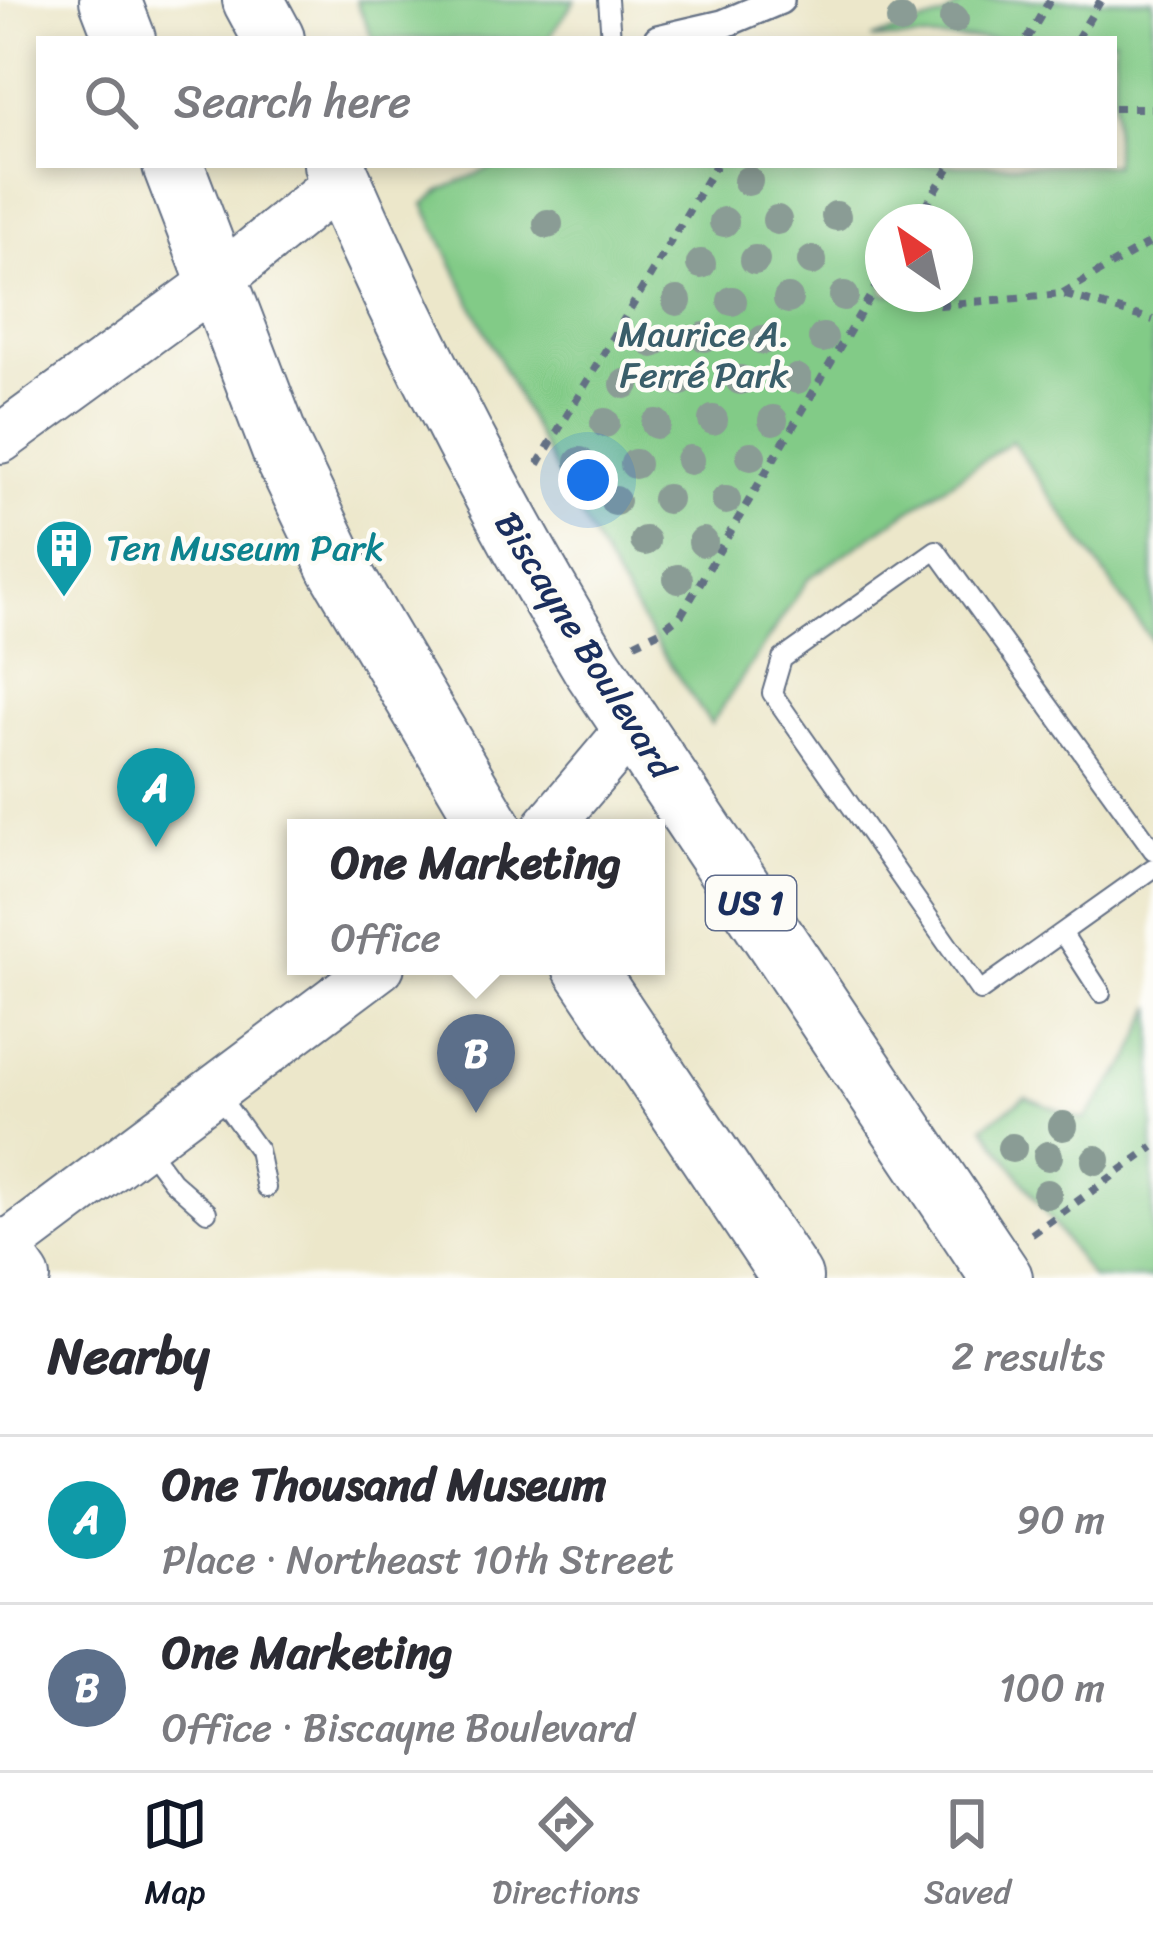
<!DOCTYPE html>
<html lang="en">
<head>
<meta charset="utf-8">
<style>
  body { margin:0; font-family:Sriracha,sans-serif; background:#f2f2f3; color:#2b2b33 }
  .compass { position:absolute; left:865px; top:204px; width:108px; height:108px; border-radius:50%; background:#fff; box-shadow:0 6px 18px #0003; rotate:326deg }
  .you { position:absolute; left:588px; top:480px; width:42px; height:42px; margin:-30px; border:9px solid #fff; border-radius:50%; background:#1a73e8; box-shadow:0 0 0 18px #1a73e833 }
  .badge { display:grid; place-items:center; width:78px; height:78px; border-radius:50%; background:#111827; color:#fff; font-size:39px; font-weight:700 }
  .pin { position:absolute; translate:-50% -99px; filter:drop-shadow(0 3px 6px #0008) }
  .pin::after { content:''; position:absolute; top:63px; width:42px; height:36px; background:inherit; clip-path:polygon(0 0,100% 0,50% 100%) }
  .popup { position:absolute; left:287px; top:819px; width:378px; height:156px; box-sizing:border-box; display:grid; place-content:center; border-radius:0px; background:#fff; filter:drop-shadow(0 3px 9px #0005); font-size:39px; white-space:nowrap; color:#7c7c81 }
  .popup b { font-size:45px; color:#2b2b33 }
  .popup::after { content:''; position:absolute; left:50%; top:100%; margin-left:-24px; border:24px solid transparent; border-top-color:#fff }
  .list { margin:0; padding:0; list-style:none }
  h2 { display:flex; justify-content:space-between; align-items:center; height:156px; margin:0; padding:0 48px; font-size:51px }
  h2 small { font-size:39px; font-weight:400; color:#7c7c81 }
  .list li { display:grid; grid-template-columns:78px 1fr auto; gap:36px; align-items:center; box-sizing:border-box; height:168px; padding:0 48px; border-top:3px solid #e1e1e2 }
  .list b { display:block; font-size:45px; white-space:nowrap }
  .list p { margin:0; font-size:39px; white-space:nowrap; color:#7c7c81 }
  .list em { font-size:39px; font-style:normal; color:#7c7c81 }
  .icon { flex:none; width:66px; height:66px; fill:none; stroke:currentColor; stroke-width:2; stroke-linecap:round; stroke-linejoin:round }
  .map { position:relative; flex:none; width:1153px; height:1278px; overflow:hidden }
  .search { position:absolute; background:#fff; box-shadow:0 6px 18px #0003; left:36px; right:36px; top:36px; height:132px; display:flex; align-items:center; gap:30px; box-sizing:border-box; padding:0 42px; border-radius:0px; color:#7c7c81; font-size:45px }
  .sheet { height:492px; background:#fff }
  nav { display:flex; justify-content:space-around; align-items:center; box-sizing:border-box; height:168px; border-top:3px solid #e1e1e2; background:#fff; font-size:33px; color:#7c7c81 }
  nav a { display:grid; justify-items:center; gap:6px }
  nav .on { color:#111827 }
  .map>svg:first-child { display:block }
  .green { fill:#82cb87; stroke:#4e7d72; stroke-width:3; fill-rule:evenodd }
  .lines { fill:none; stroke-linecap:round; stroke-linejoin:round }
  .service-casing { stroke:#646f84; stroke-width:22 }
  .pedestrian-casing { stroke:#646f84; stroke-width:32 }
  .tertiary-casing { stroke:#646f84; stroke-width:52 }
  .secondary-casing { stroke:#646f84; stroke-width:58 }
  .primary-casing { stroke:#646f84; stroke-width:64 }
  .path { stroke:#646f84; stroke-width:8; stroke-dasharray:9 9; stroke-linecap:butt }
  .service { stroke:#fff; stroke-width:18 }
  .pedestrian { stroke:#fff; stroke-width:27 }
  .tertiary { stroke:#fff; stroke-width:48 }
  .secondary { stroke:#fff; stroke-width:54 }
  .primary { stroke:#fff; stroke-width:60 }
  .tree { fill:#8a9c95 }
  .labels { text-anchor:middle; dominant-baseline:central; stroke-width:9; stroke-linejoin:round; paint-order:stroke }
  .shield { fill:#fdfcf7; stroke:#5f6c8c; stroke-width:3 }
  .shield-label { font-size:33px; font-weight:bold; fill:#1b2f5e }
  .park-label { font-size:36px; fill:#3a5e6a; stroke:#fdfcf7 }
  .culture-label { font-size:36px; fill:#0d838f; stroke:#fdfcf7; text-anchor:start }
  .street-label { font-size:36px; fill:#1b2f5e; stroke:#fdfcf7 }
</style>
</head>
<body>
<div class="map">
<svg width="1153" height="1278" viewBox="0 0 1153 1278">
  <rect width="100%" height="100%" fill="#fdfcf7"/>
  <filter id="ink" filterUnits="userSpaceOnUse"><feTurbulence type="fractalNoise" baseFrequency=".00833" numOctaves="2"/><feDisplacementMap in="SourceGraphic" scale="24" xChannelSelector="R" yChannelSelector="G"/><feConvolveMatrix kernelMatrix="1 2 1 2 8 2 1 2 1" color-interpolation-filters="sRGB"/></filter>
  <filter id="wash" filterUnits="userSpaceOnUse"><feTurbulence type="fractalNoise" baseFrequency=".004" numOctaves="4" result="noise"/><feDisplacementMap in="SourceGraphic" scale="48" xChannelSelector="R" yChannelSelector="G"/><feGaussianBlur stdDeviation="2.7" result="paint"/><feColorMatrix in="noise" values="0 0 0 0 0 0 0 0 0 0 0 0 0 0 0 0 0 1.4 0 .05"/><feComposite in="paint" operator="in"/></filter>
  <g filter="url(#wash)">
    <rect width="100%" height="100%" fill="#ece7ca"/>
    <g class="green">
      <path d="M356,0h219l-27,39h-175z"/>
      <path d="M966,0h187v643l-141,-202 -203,137 -98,146c-117,-162 -201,-340 -287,-520l19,-15 55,-24h616v-126h-243l73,-22zM955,222v72h-72v-72z"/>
      <path d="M1153,1006v272h-61l-108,-152 41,-29 59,23 47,-62z"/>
    </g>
  </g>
  <g filter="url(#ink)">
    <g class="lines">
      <g class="service-casing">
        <g id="service">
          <path d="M608,0l3,39"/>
          <path d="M1153,850l-217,-300 -154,109 -10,34 208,298 173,-123"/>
          <path d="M1063,934l38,59"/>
          <path d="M217,1093l41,57 8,38"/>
          <path d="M147,1147l25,34 35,31"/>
        </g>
      </g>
      <g class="pedestrian-casing">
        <path id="pedestrian" d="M658,39l65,-15 57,-24"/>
      </g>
      <g class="tertiary-casing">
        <g id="tertiary">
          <path d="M0,439l220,-160 121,-99"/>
          <path d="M547,828l86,-102"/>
          <path d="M0,1251l380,-285"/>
        </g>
      </g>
      <g class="secondary-casing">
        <path id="secondary" d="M0,1245l23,33"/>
      </g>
      <g class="primary-casing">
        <g id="primary">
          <path d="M110,0l15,39"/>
          <path d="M253,0l21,39"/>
          <path d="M173,165l109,285 56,117 154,261"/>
          <path d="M334,165c75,173 161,340 258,501l410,612"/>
          <path d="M583,966l209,312"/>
        </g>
      </g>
      <g class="path">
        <path d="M1027,39l23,-39"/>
        <path d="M1077,39l24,-39"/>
        <path d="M1114,108h39"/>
        <path d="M916,222l35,-57"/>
        <path d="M1063,293l90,-52"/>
        <path d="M905,294l35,11 122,-11 91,26"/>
        <path d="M538,464l178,-299"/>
        <path d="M635,643l25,-12 21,-16 196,-330"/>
        <path d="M1032,1234l121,-87"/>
      </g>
      <use href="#service" class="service"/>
      <use href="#pedestrian" class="pedestrian"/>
      <use href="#tertiary" class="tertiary"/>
      <use href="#secondary" class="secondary"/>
      <use href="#primary" class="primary"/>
    </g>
    <g class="tree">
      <circle cx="954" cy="19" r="15"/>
      <circle cx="901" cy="20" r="15"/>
      <circle cx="748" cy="181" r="15"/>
      <circle cx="836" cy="216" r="15"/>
      <circle cx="777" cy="220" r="15"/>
      <circle cx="724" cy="222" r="15"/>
      <circle cx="548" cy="224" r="15"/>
      <circle cx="755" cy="260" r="15"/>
      <circle cx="812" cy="261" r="15"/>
      <circle cx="701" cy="264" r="15"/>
      <circle cx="844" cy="296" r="15"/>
      <circle cx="788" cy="299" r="15"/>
      <circle cx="677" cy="301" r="15"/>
      <circle cx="732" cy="301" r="15"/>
      <circle cx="705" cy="337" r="15"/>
      <circle cx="823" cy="338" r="15"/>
      <circle cx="763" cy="340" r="15"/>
      <circle cx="653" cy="343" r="15"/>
      <circle cx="797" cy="379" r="15"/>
      <circle cx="740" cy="380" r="15"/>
      <circle cx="681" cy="381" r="15"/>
      <circle cx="625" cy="384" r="15"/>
      <circle cx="713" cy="420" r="15"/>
      <circle cx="773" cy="420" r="15"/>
      <circle cx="605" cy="423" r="15"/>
      <circle cx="656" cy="424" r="15"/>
      <circle cx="751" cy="456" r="15"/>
      <circle cx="690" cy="460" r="15"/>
      <circle cx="580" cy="462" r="15"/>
      <circle cx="635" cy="464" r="15"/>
      <circle cx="667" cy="499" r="15"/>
      <circle cx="726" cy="500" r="15"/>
      <circle cx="615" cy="501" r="15"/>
      <circle cx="645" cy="541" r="15"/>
      <circle cx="703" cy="542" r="15"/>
      <circle cx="678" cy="579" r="15"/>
      <circle cx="1063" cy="1126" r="15"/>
      <circle cx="1012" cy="1148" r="15"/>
      <circle cx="1048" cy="1156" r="15"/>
      <circle cx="1096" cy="1160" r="15"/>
      <circle cx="1047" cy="1194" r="15"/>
    </g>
  </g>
  <defs>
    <g id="building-pin" transform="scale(3)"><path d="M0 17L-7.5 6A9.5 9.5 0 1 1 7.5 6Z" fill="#0f9aa8" stroke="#fdfcf7"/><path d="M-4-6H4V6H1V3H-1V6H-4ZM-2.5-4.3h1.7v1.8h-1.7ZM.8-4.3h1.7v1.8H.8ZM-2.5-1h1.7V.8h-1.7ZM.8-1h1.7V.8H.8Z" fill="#fff"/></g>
  </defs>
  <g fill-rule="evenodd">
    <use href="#building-pin" x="64" y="548"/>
  </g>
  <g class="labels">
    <rect class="shield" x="706" y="876" width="90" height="54" rx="9"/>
    <g class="shield-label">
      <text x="751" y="903">US 1</text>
    </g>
    <g class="park-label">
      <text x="704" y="334">Maurice A.<tspan x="704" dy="41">Ferré Park</tspan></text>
    </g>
    <g class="culture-label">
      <text x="106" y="548">Ten Museum Park</text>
    </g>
    <g class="street-label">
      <text transform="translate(585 645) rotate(58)">Biscayne Boulevard</text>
    </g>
  </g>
</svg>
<svg class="compass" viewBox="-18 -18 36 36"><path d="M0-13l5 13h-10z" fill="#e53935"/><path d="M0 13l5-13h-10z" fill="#7c7c81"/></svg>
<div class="you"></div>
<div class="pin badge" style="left:156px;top:847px;background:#0f9aa8">A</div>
<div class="pin badge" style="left:476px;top:1113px;background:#5c6f8a">B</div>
<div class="popup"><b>One Marketing</b>Office</div>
<div class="search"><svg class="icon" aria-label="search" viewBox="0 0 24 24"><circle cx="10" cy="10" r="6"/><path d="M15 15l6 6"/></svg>Search here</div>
</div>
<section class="sheet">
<h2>Nearby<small>2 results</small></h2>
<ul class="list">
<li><span class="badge" style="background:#0f9aa8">A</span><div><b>One Thousand Museum</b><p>Place · Northeast 10th Street</p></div><em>90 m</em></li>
<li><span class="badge" style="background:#5c6f8a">B</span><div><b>One Marketing</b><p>Office · Biscayne Boulevard</p></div><em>100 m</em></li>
</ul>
</section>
<nav>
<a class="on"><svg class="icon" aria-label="map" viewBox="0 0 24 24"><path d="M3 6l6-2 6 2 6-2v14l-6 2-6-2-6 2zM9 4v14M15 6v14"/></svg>Map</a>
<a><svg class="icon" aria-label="directions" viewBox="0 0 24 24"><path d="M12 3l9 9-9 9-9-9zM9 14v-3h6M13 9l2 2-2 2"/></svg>Directions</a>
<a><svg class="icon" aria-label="saved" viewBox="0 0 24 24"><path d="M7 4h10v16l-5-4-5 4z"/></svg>Saved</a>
</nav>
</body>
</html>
